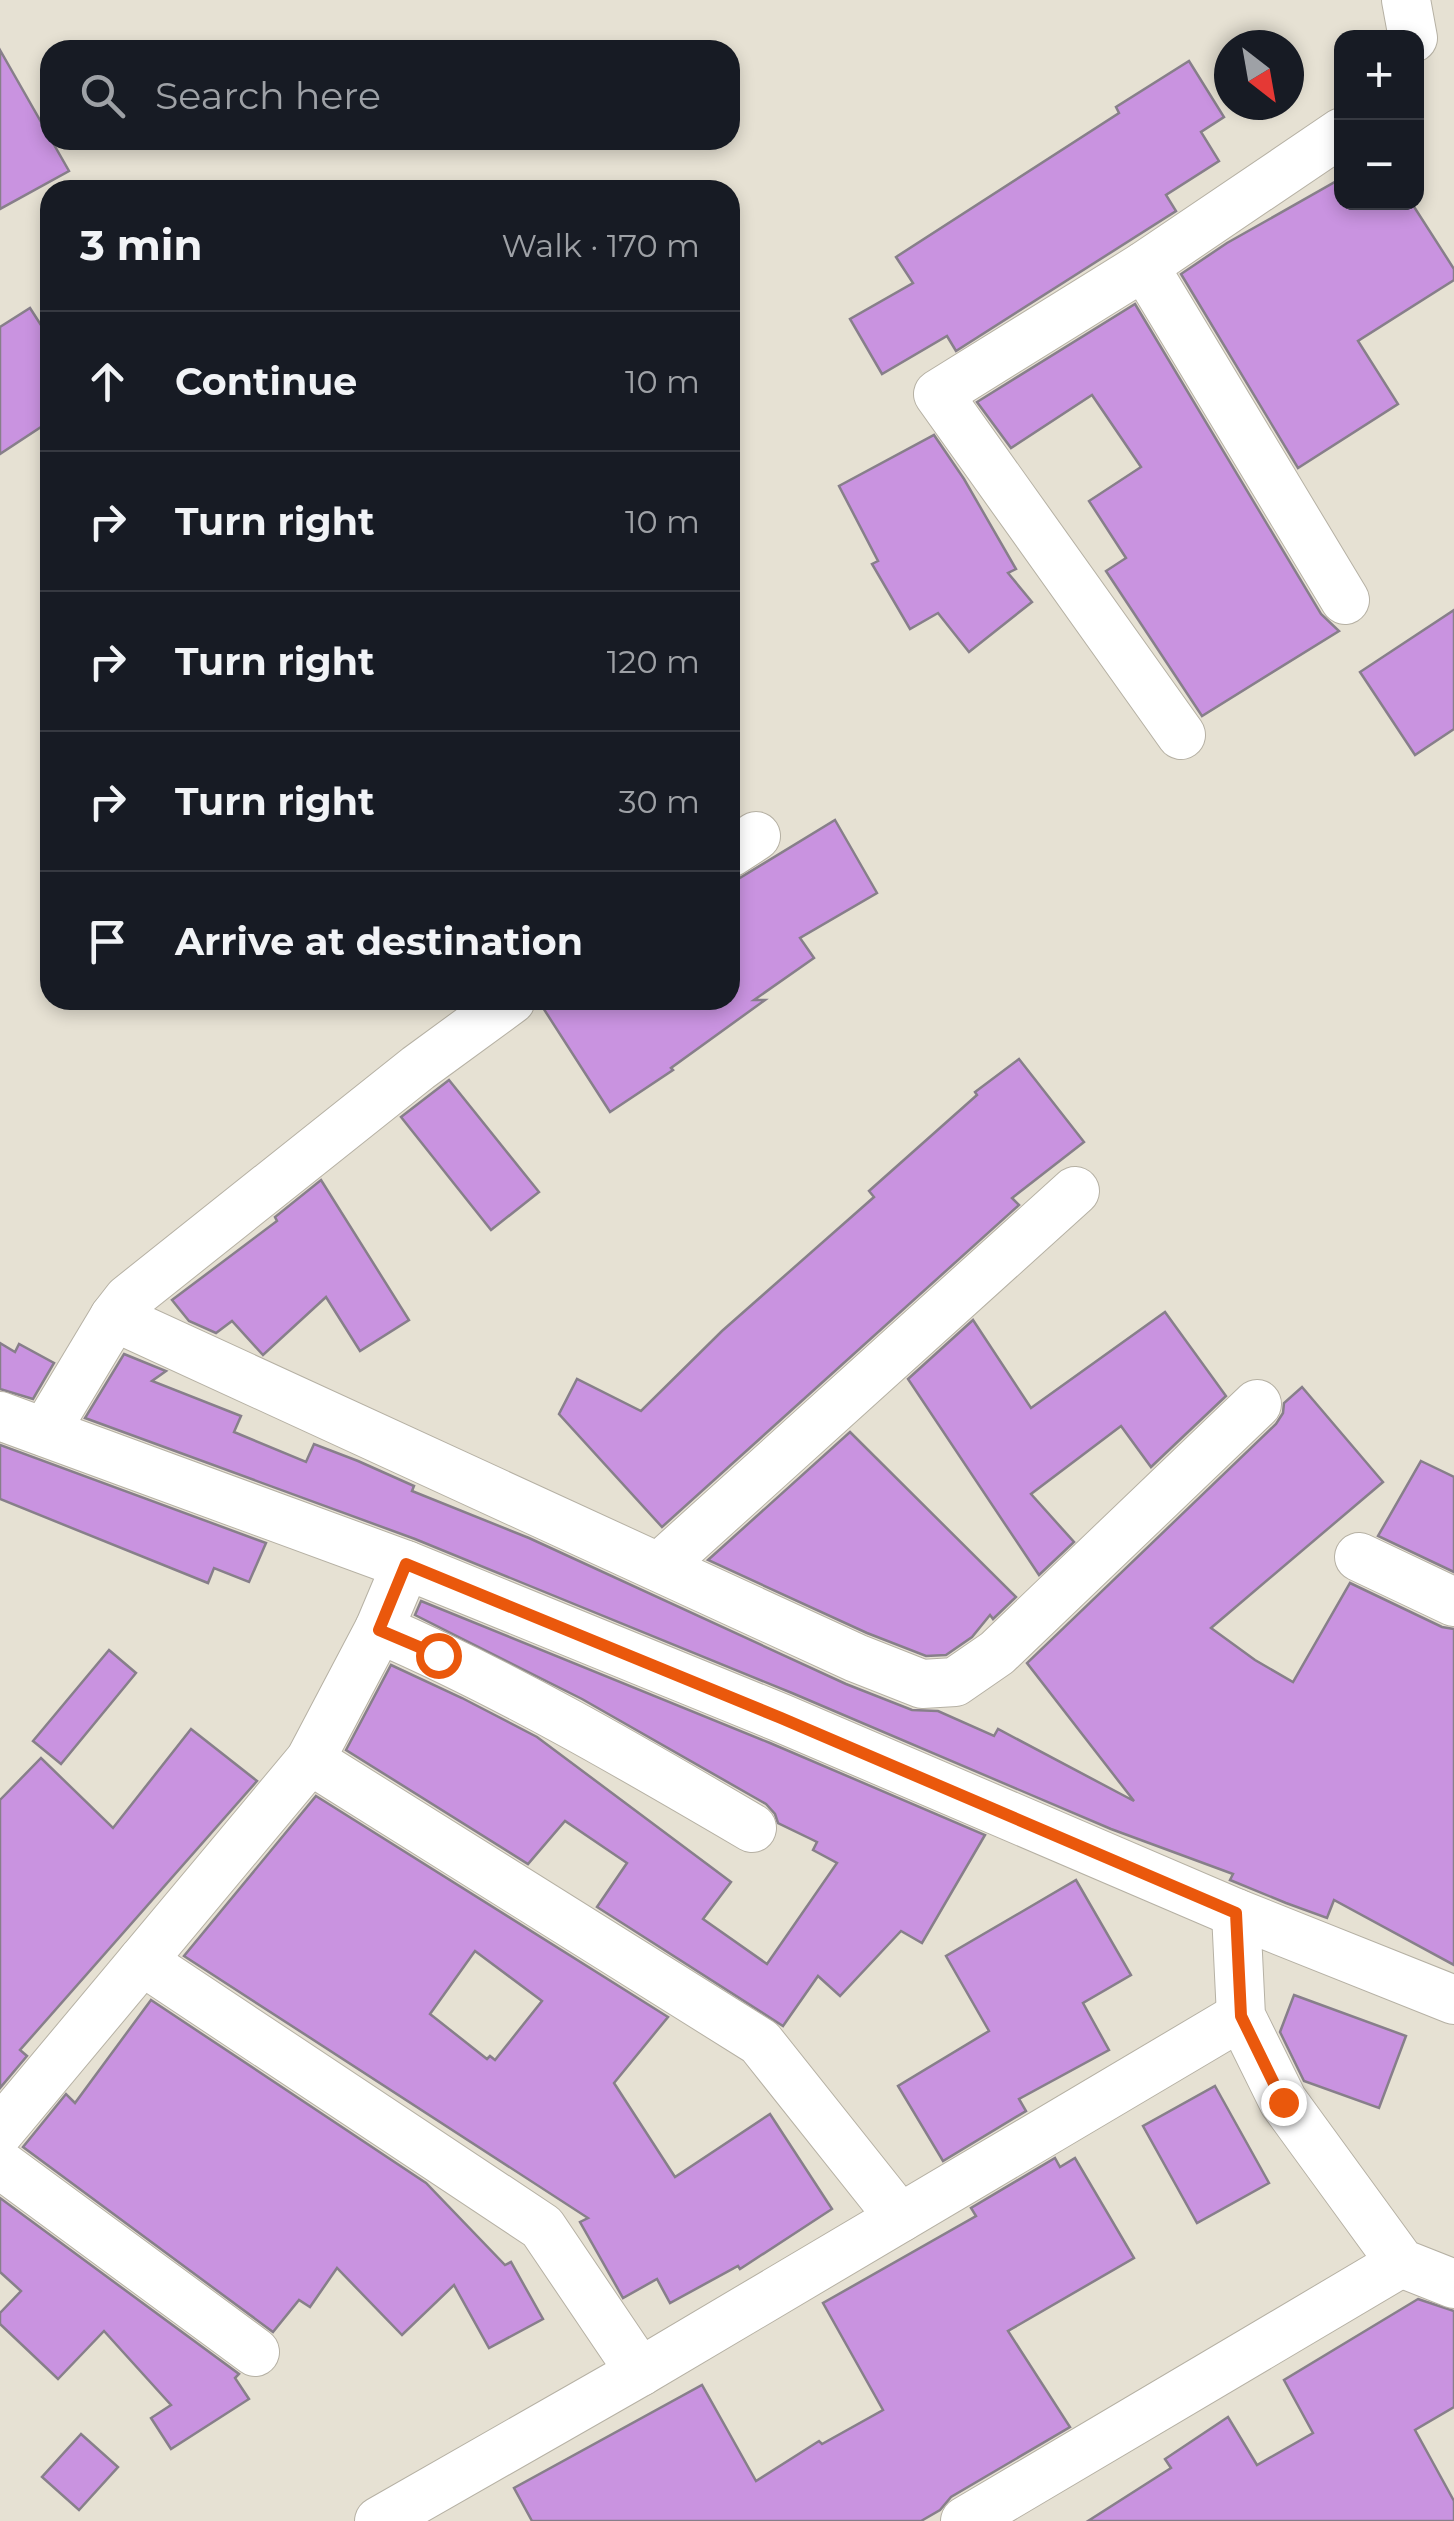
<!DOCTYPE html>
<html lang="en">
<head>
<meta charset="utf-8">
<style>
  body { margin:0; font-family:Montserrat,sans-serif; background:#242831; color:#f1f3f6 }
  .controls { position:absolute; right:30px; top:30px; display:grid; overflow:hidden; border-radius:20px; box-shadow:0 5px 15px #0003 }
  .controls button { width:90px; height:90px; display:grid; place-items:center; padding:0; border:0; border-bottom:2px solid #363941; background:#171b24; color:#f1f3f6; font:50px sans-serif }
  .compass { position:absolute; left:1214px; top:30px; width:90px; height:90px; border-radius:50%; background:#171b24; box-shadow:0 5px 15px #0003; rotate:149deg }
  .stop { position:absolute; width:30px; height:30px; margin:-22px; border:8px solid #ea580c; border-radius:50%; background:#fff }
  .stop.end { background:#ea580c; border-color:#fff; box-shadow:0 2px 10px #0008 }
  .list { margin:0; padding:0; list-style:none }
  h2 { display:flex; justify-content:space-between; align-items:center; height:130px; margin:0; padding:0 40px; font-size:42px }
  h2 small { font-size:32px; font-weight:400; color:#9ea1a6 }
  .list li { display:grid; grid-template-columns:65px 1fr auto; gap:30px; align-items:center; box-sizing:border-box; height:140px; padding:0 40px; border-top:2px solid #363941 }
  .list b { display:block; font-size:38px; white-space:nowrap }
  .list em { font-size:32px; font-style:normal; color:#9ea1a6 }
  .icon { flex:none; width:55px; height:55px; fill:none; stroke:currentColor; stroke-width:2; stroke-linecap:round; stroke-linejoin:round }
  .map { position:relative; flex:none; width:1454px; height:2521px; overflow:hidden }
  .search { position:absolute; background:#171b24; box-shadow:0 5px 15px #0003; left:40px; top:40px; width:700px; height:110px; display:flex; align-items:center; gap:25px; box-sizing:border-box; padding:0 35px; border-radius:30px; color:#9ea1a6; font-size:38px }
  .panel { position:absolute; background:#171b24; box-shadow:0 5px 15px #0003; left:40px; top:180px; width:700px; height:830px; border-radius:30px }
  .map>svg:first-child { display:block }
  .building { fill:#c993e0; stroke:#877f8a; stroke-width:2.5; fill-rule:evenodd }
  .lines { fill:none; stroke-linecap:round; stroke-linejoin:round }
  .street-casing { stroke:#b6b1a4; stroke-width:50 }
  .street { stroke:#fff; stroke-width:48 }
  .route { stroke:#ea580c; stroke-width:12 }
</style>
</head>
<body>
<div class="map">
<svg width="1454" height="2521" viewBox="0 0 1454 2521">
  <rect width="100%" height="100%" fill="#e6e1d3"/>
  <g class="building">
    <path d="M0,50l69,121 -69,38z"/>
    <path d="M1189,61l35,56 -23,15 18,29 -53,34 10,16 -220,140 -9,-15 -65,38 -32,-55 63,-36 -17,-26 223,-144 -3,-6z"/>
    <path d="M1342,178v24h69l43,67v11l-96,61 40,63 -100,64 -117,-194 46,-31z"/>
    <path d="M1135,304l186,310 18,17 -137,85 -96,-145 20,-13 -37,-57 52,-34 -49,-72 -81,53 -34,-46z"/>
    <path d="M30,308l20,31v82l-50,33v-127z"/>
    <path d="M934,435l30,44 52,90 -8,4 24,29 -63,50 -31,-39 -28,16 -38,-65 6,-3 -39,-75z"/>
    <path d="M1454,610v119l-39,26 -55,-83z"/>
    <path d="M835,820l42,73 -77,45 14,20 -60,42h11l-94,68 2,2 -63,42 -72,-112h192v-116z"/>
    <path d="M1019,1059l65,83 -72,56 7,7 -357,322 -103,-113 18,-35 64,32 81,-80 152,-134 -5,-6 108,-96 -2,-3z"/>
    <path d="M449,1080l90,112 -48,38 -90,-113z"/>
    <path d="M321,1180l88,140 -49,31 -34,-54 -63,58 -31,-34 -16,12 -27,-12 -17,-21 105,-79 -2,-4z"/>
    <path d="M1165,1312l61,84 -75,71 -30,-41 -90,68 43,48 -35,33 -131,-196 65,-59 58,88z"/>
    <path d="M0,1343l15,9 4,-8 35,19 -21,36 -33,-10z"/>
    <path d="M124,1354l42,17 -14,10 89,35 -7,16 72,30 8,-18 44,17 56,25 -2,5 117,47 317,146 66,26 26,1 56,25 4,-7 136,72 -107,-138 249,-239 7,-11 1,-10 18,-16 81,95 -172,146 44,32 38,22 57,-99 92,44 12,2v336l-120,-65 -7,18 -41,-15 -56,-23 3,-6 -122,-45 -319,-136 -377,-154 -330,-121z"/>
    <path d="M850,1432l166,165 -23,22 -3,-4 -18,22 -26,18 -20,1 -59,-23 -159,-73z"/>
    <path d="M0,1445l266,98 -17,39 -35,-14 -6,15 -208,-84z"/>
    <path d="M1421,1461l33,16v95l-76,-36z"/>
    <path d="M421,1601l349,142 215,92 -63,108 -21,-12 -61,65 -22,-20 -35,50 -186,-119 30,-44 -62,-42 -37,43 -182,-114 45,-85 71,33 75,39 194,145 -28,37 64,45 70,-101 -24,-13 4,-8 -39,-19 -3,-9 -9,-10 -184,-105 -167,-84z"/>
    <path d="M109,1650l27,23 -75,91 -28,-23z"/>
    <path d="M191,1729l66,52 -237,269 7,6 -27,32v-288l41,-42 72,70z"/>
    <path d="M316,1796l352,221 -54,66 61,94 95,-63 62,95 -92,60 -2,-3 -68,37 -13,-24 -34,19 -43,-76 8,-4 -404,-262zM475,1951l67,50 -47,59 -5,-4 -3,3 -57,-45z"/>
    <path d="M1076,1880l55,95 -48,28 26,47 -90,49 7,12 -83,50 -45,-75 91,-55 -43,-75z"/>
    <path d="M1294,1995l112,41 -27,72 -75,-27 -24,-49z"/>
    <path d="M151,2000l275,183 79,82 6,-3 32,57 -54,29 -35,-63 -52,50 -65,-67 -27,39 -11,-7 -26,32 -250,-185 43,-53 9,9z"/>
    <path d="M1215,2086l54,97 -72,40 -54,-97z"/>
    <path d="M1055,2158l5,9 15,-9 59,100 -126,73 62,96 -119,70 -11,13 -19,11h-389l-18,-33 188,-103 54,96 63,-40 3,3 61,-34 -60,-107 153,-87 -5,-8z"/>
    <path d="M0,2198l239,176 -4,4 14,21 -78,50 -20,-31 20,-13 -67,-74 -46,48 -58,-55v-11l21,-22 -21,-19z"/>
    <path d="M1418,2299l36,12v96l-39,23 39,71v20h-366l83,-53 -6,-9 63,-42 29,48 56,-32 -29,-53z"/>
    <path d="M81,2434l37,33 -39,43 -37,-33z"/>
  </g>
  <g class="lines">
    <g class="street-casing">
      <g id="street">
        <path d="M1406,0l7,38"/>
        <path d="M1144,266l201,334"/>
        <path d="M1181,735l-243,-341 206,-128 198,-134"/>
        <path d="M730,853l26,-17"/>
        <path d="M114,1317l742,341 66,26 33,-2 42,-29 260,-249"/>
        <path d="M0,1416l406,149 375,153 455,195 218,87"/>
        <path d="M45,1432l69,-115 14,-18 290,-231 93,-68"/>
        <path d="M1359,1557l95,45"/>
        <path d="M406,1565l-27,64c129,56 252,128 373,199"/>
        <path d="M659,1567l416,-376"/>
        <path d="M310,1760l450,282 140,176"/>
        <path d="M1236,1913l5,103 42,85 118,162 53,21"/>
        <path d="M142,1961l400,266 98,145"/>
        <path d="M0,2131l310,-371 69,-131"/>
        <path d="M0,2164l255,188"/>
        <path d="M379,2521l261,-149 601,-356"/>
        <path d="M965,2521l436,-258"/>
      </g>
    </g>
    <use href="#street" class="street"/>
  </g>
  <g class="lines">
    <path class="route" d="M438,1655l-59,-25 27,-66 375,154 455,195 5,103 42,86"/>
  </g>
</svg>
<div class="controls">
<button>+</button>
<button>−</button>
</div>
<svg class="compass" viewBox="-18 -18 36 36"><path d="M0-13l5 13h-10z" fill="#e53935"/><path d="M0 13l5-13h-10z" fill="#9ea1a6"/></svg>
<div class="stop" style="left:438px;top:1655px"></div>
<div class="stop end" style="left:1283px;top:2102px"></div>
<div class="search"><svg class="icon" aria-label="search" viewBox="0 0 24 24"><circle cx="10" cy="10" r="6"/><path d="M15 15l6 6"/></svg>Search here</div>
<section class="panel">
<h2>3 min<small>Walk · 170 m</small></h2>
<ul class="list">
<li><svg class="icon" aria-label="ahead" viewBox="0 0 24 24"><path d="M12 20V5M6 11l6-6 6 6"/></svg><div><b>Continue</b></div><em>10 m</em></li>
<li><svg class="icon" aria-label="right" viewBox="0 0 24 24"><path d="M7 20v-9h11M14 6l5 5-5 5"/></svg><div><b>Turn right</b></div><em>10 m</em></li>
<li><svg class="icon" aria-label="right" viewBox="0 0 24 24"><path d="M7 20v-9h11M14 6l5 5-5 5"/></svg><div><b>Turn right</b></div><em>120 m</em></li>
<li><svg class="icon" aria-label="right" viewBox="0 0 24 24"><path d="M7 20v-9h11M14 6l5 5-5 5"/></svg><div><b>Turn right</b></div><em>30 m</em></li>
<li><svg class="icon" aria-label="arrive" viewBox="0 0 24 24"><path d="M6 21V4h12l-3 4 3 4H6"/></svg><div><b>Arrive at destination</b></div></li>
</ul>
</section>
</div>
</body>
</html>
